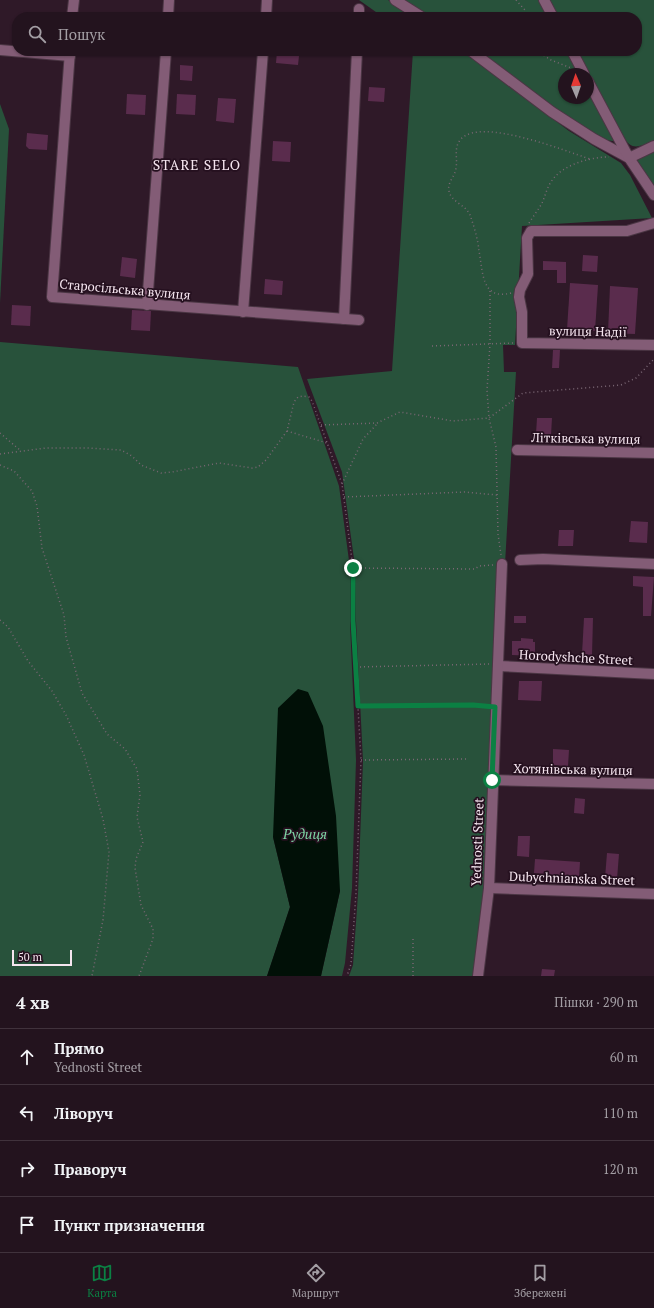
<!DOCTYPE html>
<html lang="uk">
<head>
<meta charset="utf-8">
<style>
  body { margin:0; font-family:"PT Serif",serif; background:#2b1c27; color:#f1f3f6 }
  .compass { position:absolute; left:558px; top:68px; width:36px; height:36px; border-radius:50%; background:#23131e; box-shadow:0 1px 3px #0004; rotate:358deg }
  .scale { position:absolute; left:12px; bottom:10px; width:60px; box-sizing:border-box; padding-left:4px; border:2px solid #f5e5ef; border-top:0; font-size:11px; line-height:14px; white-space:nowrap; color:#f5e5ef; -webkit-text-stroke:3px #25101f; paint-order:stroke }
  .stop { position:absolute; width:12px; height:12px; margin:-9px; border:3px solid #0b8043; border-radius:50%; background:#fff }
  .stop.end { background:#0b8043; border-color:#fff; box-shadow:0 1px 4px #0008 }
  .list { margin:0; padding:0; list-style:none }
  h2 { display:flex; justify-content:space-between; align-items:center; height:52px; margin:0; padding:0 16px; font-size:17px }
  h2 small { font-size:13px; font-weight:400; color:#a39ea4 }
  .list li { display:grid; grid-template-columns:26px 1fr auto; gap:12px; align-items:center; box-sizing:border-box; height:56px; padding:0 16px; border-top:1px solid #40323c }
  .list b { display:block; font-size:15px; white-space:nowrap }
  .list p { margin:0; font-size:13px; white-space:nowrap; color:#a39ea4 }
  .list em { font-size:13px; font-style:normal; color:#a39ea4 }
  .icon { flex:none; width:22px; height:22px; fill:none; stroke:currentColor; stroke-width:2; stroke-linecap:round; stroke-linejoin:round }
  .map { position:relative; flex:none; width:654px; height:976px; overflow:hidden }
  .search { position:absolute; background:#23131e; box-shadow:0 1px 3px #0004; left:12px; right:12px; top:12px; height:44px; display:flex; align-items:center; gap:10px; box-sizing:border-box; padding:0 14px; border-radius:16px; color:#a39ea4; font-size:15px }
  .sheet { height:276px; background:#23131e }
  nav { display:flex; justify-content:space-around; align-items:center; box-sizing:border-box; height:56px; border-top:1px solid #40323c; background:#23131e; font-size:11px; color:#a39ea4 }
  nav a { display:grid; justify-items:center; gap:2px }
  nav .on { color:#0b8043 }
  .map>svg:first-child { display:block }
  .green { fill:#28523b }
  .water { fill:#011007 }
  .building { fill:#5a2c4d }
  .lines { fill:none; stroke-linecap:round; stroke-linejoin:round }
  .minor-casing { stroke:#4b3644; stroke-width:12 }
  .path { stroke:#7a6774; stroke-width:1.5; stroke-dasharray:1 3; stroke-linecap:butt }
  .minor { stroke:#835c76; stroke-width:10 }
  .route { stroke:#0b8043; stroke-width:5 }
  .labels { text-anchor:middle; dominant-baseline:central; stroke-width:3.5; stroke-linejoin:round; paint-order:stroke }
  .street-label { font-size:13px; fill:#f5e5ef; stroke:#25101f }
  .neighbourhood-label { font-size:14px; letter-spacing:1px; fill:#f5e5ef; stroke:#25101f }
  .water-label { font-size:14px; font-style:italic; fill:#7ed6a5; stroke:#25101f }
</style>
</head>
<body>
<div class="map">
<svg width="654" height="976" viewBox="0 0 654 976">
  <rect width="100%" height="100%" fill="#2f1928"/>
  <g class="green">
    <path d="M359,0h29l27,17h-32z"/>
    <path d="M401,0h139l10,17h-123z"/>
    <path d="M547,0h107v140c-12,6 -23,12 -30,-3h-3l-46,-86h62v-34h-81z"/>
    <path d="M413,51h50l106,80 52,32 9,12 22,43 -130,8 -7,119h-12l1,27h12l-29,506 -13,98h-125l4,-11 5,-71 5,-133 -7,-140 -1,-55 -13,-94 -35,-93 85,-8z"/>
    <path d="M475,51h93l12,23h-16v24h24v-9l26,49 -1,3c-21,1 -116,-74 -138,-90z"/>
    <path d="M0,104l9,25 -9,174z"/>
    <path d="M654,147v37l-3,1 -16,-24 3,-7z"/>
    <path d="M0,342l298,25 41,119 11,82v54l6,138 -4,128 -7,75 -3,13h-21l19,-85 -67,-54 17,70 -23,69h-267z"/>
  </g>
  <path class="water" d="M298,689l10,3 15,34 13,90 4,75 -19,85h-54l23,-69 -17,-70 5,-129z"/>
  <g class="building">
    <path d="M277,51h16v5h6l-1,9 -22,-2z"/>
    <path d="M180,65l13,1 -1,15 -12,-1z"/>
    <path d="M369,87l16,1 -1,14 -16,-1z"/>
    <path d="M127,94l19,1 -1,20 -19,-1z"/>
    <path d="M177,94l19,1 -1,20 -19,-1z"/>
    <path d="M218,98l18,1 -2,24 -18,-2z"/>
    <path d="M27,133l21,2 -1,15 -18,-1 -3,-3z"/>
    <path d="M273,141l18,1 -1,20 -18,-1z"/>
    <path d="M583,255l15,1 -1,16 -15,-1z"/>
    <path d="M122,257l15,2 -2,19 -15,-2z"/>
    <path d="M543,261l23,1v21h-9v-13h-14z"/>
    <path d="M265,279l18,2 -1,14 -18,-1z"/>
    <path d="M570,283l28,2 -3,46 -28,-1z"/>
    <path d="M610,286l28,2 -3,46 -27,-1z"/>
    <path d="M12,305l19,1 -1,20 -19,-1z"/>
    <path d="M132,310l19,1 -1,20 -19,-1z"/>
    <path d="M553,350h7l-1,18h-7z"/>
    <path d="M537,418h15l-1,17 -15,-1z"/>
    <path d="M631,521l17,1 -1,21 -18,-1z"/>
    <path d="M559,530h15l-1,16h-15z"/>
    <path d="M633,576l21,1 -3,39h-8v-29l-10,-1z"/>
    <rect x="514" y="616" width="12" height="7"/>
    <path d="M584,618h9l-1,37 -10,-1z"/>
    <path d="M521,638l12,1v3h2v14l-23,-1v-14h9z"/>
    <path d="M519,681h23l-1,20 -23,-1z"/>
    <path d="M553,749l16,1 -1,16 -15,-1z"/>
    <path d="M575,798l10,1 -1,15 -10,-1z"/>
    <path d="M518,836h12l-1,21 -12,-1z"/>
    <path d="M607,853l12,1 -2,25 -12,-1z"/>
    <path d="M535,859l45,3 -1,16 -45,-5z"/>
    <path d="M542,969l13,1 -1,6h-13z"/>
  </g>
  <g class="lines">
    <g class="minor-casing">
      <g id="minor">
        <path d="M395,0l27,17"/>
        <path d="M544,0l9,17"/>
        <path d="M72,17l2,-17"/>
        <path d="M168,17l1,-17"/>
        <path d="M266,17l1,-17"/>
        <path d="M359,17v-8"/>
        <path d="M0,50l70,6"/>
        <path d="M70,51l-18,246 307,23"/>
        <path d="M471,51l81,61 42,27 35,19 25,37"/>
        <path d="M572,51l12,23"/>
        <path d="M588,81l41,77 25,-12"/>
        <path d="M654,223l-27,8h-96l-4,7 1,36 -8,16 -1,7 3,15v31l132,2"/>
        <path d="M147,305l19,-254"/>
        <path d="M243,312l20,-261"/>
        <path d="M344,319l13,-268"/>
        <path d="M517,450l137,3"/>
        <path d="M520,560l23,-1 111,5"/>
        <path d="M498,666l156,8"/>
        <path d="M492,780l162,4"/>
        <path d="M489,888l165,6"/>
        <path d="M478,976l11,-88 13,-324"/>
      </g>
    </g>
    <g class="path">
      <path d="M516,0l9,10 3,7"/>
      <path d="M537,51l14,9 20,8"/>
      <path d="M529,223c4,-6 8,-12 12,-18 4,-7 5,-16 10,-23 10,-17 39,-25 58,-25"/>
      <path d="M490,291v53l-3,46 2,28 7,29 2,87 3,21"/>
      <path d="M511,293c-30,8 -28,-22 -32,-42 -1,-11 -5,-25 -9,-36 -4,-10 -19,-13 -21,-24 -2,-9 6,-14 7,-23 2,-10 -3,-20 5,-29 20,-22 104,12 129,20"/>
      <path d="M432,346l82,-3"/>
      <path d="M321,425l56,-2 23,-11 53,9 36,-3 34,-25 98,-8 15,-7 18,-19"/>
      <path d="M287,431l40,12"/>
      <path d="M0,433l21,18"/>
      <path d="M0,454l46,-6h41l34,2 11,6 9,9 20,8 11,-1 47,-9 33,5 6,-1 8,-7 21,-29 7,-29 4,-5 5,-1 6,1 3,4 30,83 11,84v53l8,139 -5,133 -5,71 -4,12"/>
      <path d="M0,465l14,6 18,20 5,15 5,42 22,67 2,22 16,56 25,41 18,15 12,20 3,26 -3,22 6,25 -7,17 -1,9 6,37 12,24v10l-14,37"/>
      <path d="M342,484l21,-45 14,-15"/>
      <path d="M344,497l120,-5 33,3"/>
      <path d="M353,568l122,1 4,-3 14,-1"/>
      <path d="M0,620l8,7 20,34 24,30 14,24 18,40 19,64 6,33 -6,68 -11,56"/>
      <path d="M356,667l134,-3"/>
      <path d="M358,706h130"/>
      <path d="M361,760l106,-1"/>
      <path d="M413,976v-37"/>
    </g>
    <use href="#minor" class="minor"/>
  </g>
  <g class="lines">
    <path class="route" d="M353,568v53l5,85 115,-1 22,2 -3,73"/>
  </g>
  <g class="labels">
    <g class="street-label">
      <text transform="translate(125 289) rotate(5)">Старосільська вулиця</text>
      <text transform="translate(588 331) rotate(1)">вулиця Надії</text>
      <text transform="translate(586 438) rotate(1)">Літківська вулиця</text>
      <text transform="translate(576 657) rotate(3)">Horodyshche Street</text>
      <text transform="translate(573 769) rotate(1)">Хотянівська вулиця</text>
      <text transform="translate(477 842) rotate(-88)">Yednosti Street</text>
      <text transform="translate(572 878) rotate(2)">Dubychnianska Street</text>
    </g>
    <g class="neighbourhood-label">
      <text x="197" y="164">STARE SELO</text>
    </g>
    <g class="water-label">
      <text x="305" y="833">Рудиця</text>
    </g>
  </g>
</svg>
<svg class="compass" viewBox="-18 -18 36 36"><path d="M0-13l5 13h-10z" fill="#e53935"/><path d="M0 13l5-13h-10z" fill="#a39ea4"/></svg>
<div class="scale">50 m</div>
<div class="stop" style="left:492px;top:780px"></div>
<div class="stop end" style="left:353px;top:568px"></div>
<div class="search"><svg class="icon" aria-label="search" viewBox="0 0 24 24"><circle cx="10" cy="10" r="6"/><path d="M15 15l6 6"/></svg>Пошук</div>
</div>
<section class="sheet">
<h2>4 хв<small>Пішки · 290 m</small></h2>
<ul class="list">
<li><svg class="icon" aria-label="ahead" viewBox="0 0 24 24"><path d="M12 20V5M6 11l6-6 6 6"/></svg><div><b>Прямо</b><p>Yednosti Street</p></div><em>60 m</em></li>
<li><svg class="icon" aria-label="left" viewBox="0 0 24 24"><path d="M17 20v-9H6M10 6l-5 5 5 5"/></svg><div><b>Ліворуч</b></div><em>110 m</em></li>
<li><svg class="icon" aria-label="right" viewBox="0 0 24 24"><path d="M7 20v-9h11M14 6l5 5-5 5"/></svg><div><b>Праворуч</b></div><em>120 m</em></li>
<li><svg class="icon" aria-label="arrive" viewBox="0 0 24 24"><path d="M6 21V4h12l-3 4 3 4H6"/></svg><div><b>Пункт призначення</b></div></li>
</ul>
</section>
<nav>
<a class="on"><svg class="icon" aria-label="map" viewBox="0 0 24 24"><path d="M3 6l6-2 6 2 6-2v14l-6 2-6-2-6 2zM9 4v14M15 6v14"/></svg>Карта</a>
<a><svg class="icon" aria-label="directions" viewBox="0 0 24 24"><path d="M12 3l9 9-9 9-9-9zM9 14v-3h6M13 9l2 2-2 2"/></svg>Маршрут</a>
<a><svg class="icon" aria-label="saved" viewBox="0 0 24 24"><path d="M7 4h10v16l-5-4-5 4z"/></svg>Збережені</a>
</nav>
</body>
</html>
